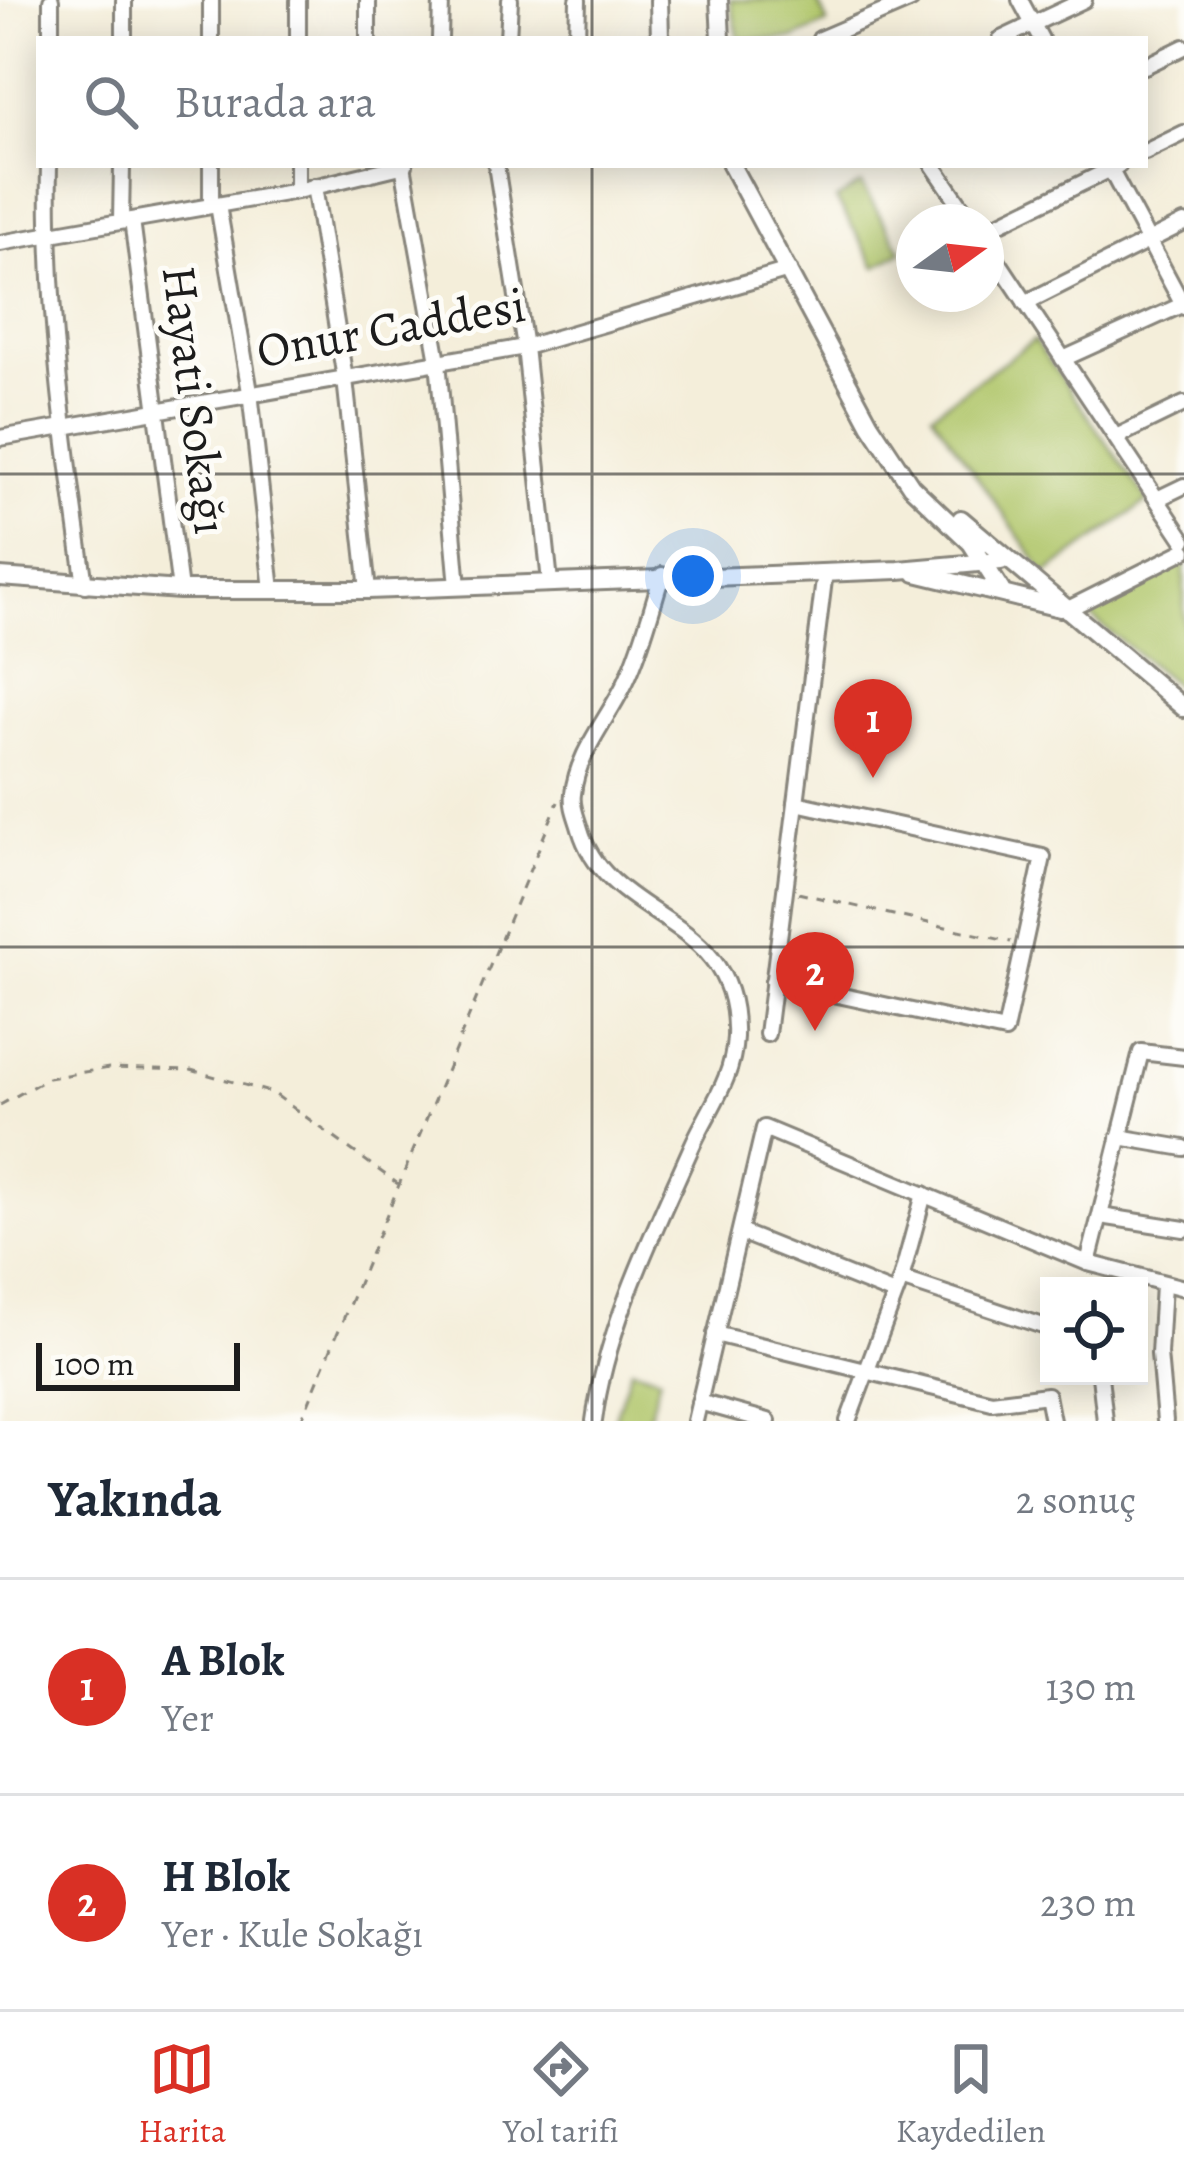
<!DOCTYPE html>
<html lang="tr">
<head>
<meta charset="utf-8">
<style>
  body { margin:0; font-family:Alegreya,serif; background:#f6f6f7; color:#1f2937 }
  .controls { position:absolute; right:36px; bottom:36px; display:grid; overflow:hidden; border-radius:0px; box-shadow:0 6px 30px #0003 }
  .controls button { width:108px; height:108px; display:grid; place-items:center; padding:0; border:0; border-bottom:3px solid #e0e1e3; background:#fff; color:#1f2937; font:60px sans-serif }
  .compass { position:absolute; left:896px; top:204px; width:108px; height:108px; border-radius:50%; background:#fff; box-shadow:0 6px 30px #0003; rotate:75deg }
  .scale { position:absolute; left:36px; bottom:30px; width:204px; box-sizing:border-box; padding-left:12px; border:6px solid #1c1c1c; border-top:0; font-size:33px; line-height:42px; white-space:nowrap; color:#1c1c1c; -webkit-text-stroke:9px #fdfcf7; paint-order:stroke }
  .you { position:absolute; left:693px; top:576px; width:42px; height:42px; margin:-30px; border:9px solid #fff; border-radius:50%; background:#1a73e8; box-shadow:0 0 0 18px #1a73e833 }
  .badge { display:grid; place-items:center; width:78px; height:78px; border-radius:50%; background:#d93025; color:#fff; font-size:39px; font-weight:700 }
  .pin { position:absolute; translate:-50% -99px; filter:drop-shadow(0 3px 6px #0008) }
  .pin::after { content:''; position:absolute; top:63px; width:42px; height:36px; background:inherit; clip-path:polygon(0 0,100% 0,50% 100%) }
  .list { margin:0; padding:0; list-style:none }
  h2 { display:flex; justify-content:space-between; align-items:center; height:156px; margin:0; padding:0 48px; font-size:51px }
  h2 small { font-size:39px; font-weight:400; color:#747a83 }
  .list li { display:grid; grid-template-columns:78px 1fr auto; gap:36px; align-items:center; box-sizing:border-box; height:216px; padding:0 48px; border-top:3px solid #e0e1e3 }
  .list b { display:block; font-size:45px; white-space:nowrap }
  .list p { margin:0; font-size:39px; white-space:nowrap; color:#747a83 }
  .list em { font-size:39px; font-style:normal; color:#747a83 }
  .icon { flex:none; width:66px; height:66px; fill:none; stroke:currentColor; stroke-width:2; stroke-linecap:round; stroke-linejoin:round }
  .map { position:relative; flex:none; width:1184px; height:1421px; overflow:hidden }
  .search { position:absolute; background:#fff; box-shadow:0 6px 30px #0003; left:36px; right:36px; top:36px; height:132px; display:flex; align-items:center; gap:30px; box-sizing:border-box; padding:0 42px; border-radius:0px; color:#747a83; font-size:45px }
  .sheet { height:588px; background:#fff }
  nav { display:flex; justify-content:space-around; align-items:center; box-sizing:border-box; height:168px; border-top:3px solid #e0e1e3; background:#fff; font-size:33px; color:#747a83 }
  nav a { display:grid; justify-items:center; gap:6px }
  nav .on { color:#d93025 }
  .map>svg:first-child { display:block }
  .green { fill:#b0c66b; stroke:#667144; stroke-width:3 }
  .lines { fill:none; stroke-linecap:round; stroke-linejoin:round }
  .minor-casing { stroke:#88857b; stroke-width:20 }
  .major-casing { stroke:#88857b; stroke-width:22 }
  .path { stroke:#88857b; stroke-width:3; stroke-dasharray:9 9; stroke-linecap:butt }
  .minor { stroke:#fff; stroke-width:14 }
  .major { stroke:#fff; stroke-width:16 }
  .grid { fill:none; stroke:#1c1c1c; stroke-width:3; stroke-opacity:0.55 }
  .labels { text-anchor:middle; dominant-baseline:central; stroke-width:10; stroke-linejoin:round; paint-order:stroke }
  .street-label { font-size:48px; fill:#1c1c1c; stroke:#fdfcf7 }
</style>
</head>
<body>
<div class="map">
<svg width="1184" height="1421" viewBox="0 0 1184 1421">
  <rect width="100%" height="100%" fill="#fdfcf7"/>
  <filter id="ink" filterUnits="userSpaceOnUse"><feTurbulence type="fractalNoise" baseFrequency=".00833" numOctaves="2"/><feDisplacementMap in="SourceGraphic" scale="24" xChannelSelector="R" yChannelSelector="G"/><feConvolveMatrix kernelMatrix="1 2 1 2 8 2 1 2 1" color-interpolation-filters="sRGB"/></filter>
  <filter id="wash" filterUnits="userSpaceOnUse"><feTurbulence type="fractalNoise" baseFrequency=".004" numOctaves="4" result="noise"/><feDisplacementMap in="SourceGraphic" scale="48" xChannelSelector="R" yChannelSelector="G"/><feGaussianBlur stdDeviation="2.7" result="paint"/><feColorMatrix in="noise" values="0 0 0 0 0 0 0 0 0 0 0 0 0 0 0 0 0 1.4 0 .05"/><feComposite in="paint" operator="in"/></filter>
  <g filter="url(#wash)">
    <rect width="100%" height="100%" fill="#f4eeda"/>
    <g class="green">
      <path d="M730,0h86l12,23 -35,16h-54z"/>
      <path d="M861,184l41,67 -26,16 -40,-68z"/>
      <path d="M1034,340l114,161 -102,73 -114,-161z"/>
      <path d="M1184,558v134l-100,-81z"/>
      <path d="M631,1368l29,9 -13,44h-33z"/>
    </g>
  </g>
  <g filter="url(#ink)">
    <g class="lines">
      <g class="minor-casing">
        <g id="minor">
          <path d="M1020,0l21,39"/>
          <path d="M51,39v-39"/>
          <path d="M124,39v-39"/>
          <path d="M211,39v-39"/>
          <path d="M298,39v-39"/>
          <path d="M368,39v-39"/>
          <path d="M440,39l1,-39"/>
          <path d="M508,39l2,-39"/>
          <path d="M577,39l1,-39"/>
          <path d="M820,39l91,-39"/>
          <path d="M1001,39l83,-39"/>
          <path d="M1145,66l39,-19"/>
          <path d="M1145,152l39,-19"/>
          <path d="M49,165c-3,141 16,281 36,420"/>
          <path d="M403,165l35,196 20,226"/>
          <path d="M496,165l29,182 25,235"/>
          <path d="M933,165l39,57"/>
          <path d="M1108,165l76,142"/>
          <path d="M314,186l31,193 23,211"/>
          <path d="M297,191v-26"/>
          <path d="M218,205l32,187 22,198"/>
          <path d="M211,206v-41"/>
          <path d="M132,220l48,370"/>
          <path d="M121,221l1,-56"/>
          <path d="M986,230l133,-65"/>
          <path d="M0,243l297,-52 108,-26"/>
          <path d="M986,243l198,297"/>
          <path d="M1025,303l159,-80"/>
          <path d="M1063,359l121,-55"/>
          <path d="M1116,437l68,-33"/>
          <path d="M0,438l525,-91 264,-77"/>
          <path d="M1157,499l27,-13"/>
          <path d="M1066,610l118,-59"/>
          <path d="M773,981l232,50 38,-174 -247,-54"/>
          <path d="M767,1034l58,-462"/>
          <path d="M1119,1137l65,11"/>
          <path d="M1101,1216l83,13"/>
          <path d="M740,1232l152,61"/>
          <path d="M1088,1263l53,-211 43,5"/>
          <path d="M901,1279l148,49"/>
          <path d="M1163,1284l-4,70 6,67"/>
          <path d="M715,1334l277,68 55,-7 5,26"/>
          <path d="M1100,1376l5,45"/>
          <path d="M699,1402l69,19"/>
          <path d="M594,1421c12,-94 60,-189 98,-275 17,-38 41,-66 43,-109 5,-125 -128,-113 -155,-208 -3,-11 -9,-23 -7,-35 4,-42 37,-77 54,-115 15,-32 24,-69 35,-104"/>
          <path d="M695,1421l69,-293 324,135 96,25"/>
          <path d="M848,1421l53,-142 23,-85"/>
        </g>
      </g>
      <g class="major-casing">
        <g id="major">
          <path d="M659,0l1,39"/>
          <path d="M719,0l2,39"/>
          <path d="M731,165l139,259 41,62 60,57 30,47"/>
          <path d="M961,519l223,189"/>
          <path d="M916,573l144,35"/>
          <path d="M0,577l180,13h188l531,-20 102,-9"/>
        </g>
      </g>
      <g class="path">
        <path d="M798,893l213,49"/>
        <path d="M0,1105l48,-27 61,-10 82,2 82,23 125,91"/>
        <path d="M301,1421l257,-619"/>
      </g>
      <use href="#minor" class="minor"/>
      <use href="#major" class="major"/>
    </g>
  </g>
  <path class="grid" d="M592,0v39M592,165v1256M0,474h1184M0,947h1184"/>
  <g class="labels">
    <g class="street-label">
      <text transform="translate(391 328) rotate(-10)">Onur Caddesi</text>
      <text transform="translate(195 400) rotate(83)">Hayati Sokağı</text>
    </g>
  </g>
</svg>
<div class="controls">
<button><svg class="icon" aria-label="locate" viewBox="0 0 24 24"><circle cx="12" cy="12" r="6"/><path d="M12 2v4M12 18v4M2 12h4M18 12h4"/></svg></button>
</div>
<svg class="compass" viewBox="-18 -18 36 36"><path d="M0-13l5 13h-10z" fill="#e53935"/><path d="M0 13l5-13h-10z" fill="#747a83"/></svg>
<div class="scale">100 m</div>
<div class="you"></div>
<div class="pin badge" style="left:873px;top:778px">1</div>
<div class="pin badge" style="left:815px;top:1031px">2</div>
<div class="search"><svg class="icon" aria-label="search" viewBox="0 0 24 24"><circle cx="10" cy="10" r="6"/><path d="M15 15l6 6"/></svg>Burada ara</div>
</div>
<section class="sheet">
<h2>Yakında<small>2 sonuç</small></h2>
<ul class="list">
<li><span class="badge">1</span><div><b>A Blok</b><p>Yer</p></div><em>130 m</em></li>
<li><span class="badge">2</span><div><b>H Blok</b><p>Yer · Kule Sokağı</p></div><em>230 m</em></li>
</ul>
</section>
<nav>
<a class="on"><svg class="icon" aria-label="map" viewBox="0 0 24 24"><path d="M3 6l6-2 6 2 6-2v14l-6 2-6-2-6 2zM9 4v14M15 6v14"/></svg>Harita</a>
<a><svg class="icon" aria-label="directions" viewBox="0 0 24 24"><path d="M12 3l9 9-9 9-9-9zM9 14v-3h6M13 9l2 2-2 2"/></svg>Yol tarifi</a>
<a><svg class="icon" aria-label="saved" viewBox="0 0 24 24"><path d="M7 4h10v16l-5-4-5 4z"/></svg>Kaydedilen</a>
</nav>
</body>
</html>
